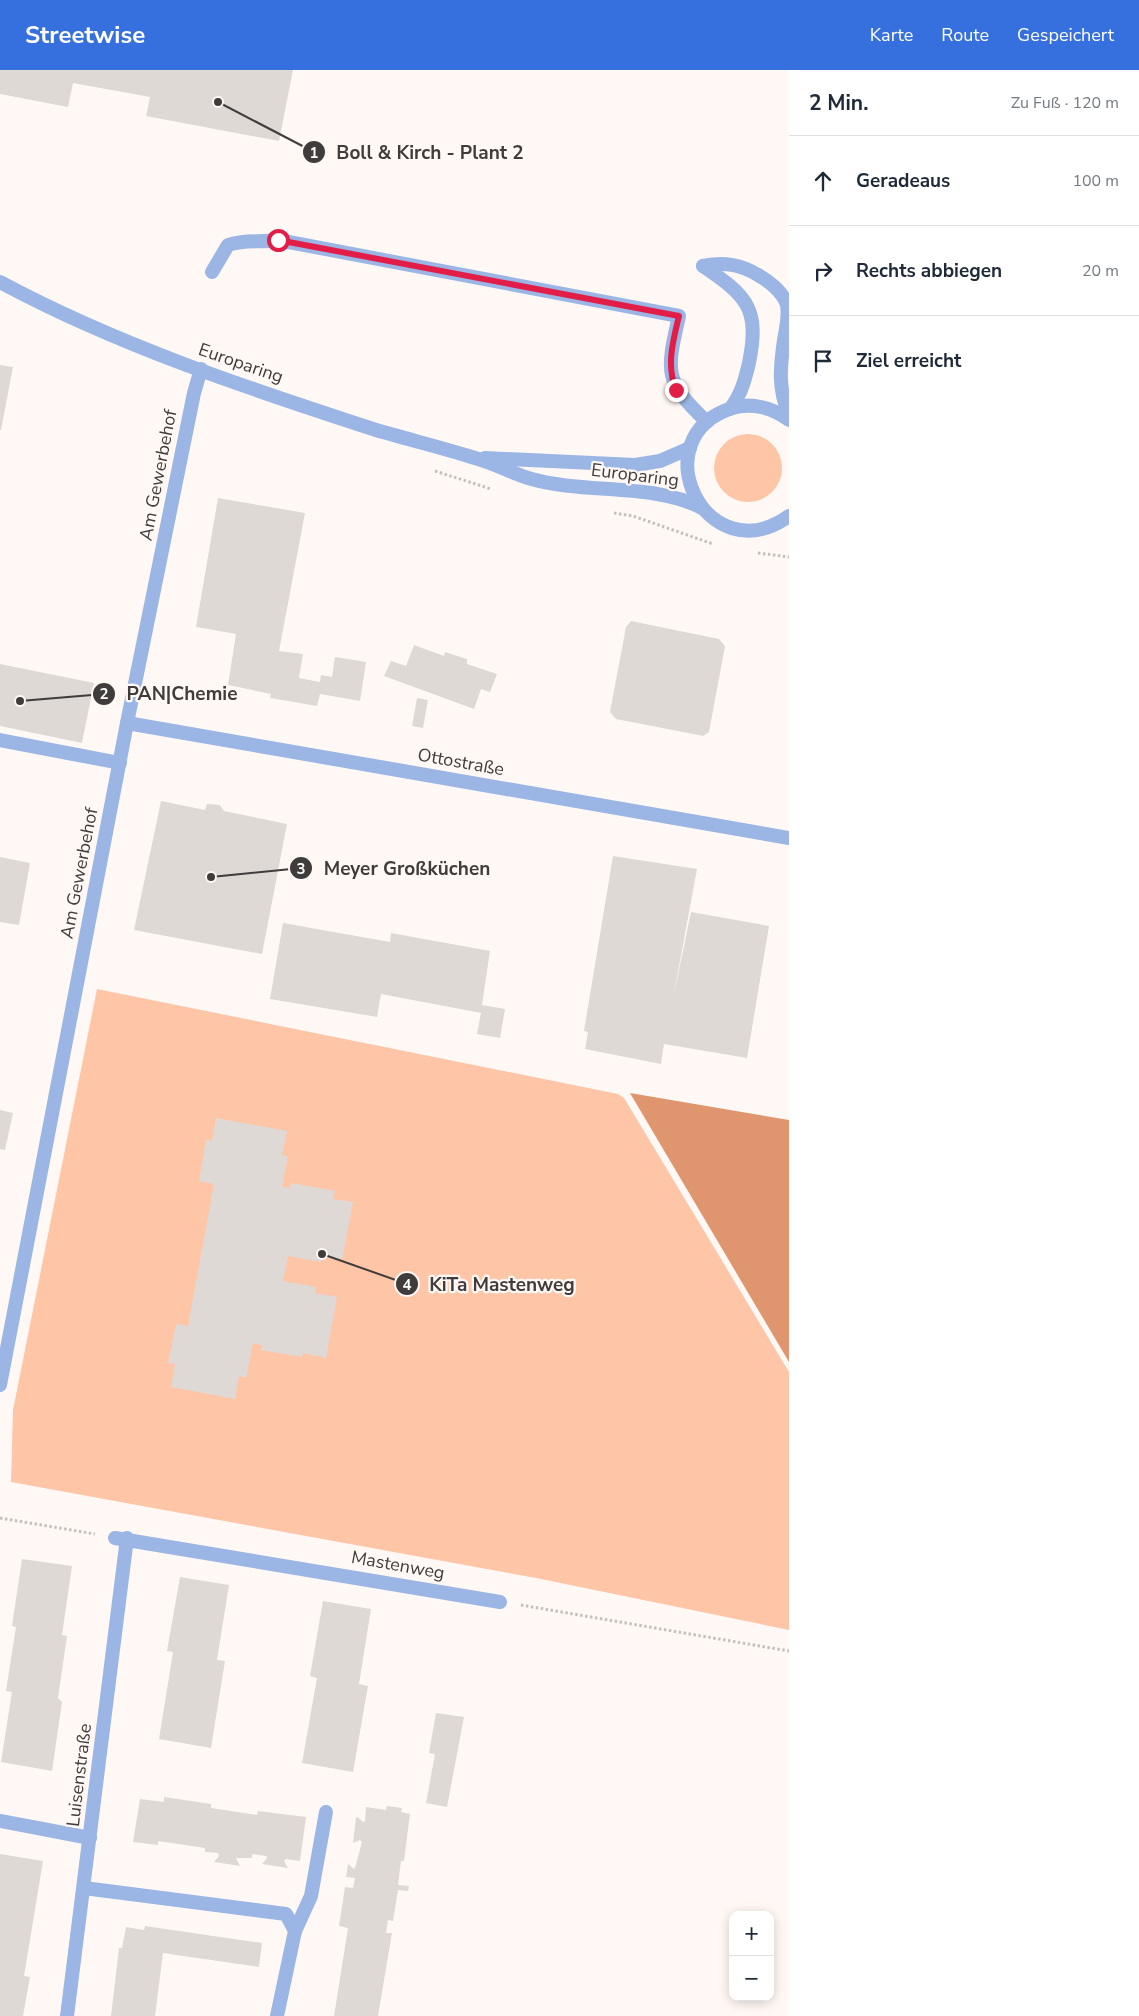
<!DOCTYPE html>
<html lang="de">
<head>
<meta charset="utf-8">
<style>
  body { margin:0; font-family:"Nunito Sans",sans-serif; background:#f2f2f3; color:#1f2937 }
  .controls { position:absolute; right:15px; bottom:15px; display:grid; overflow:hidden; border-radius:10px; box-shadow:0 2px 12px #0003 }
  .controls button { width:45px; height:45px; display:grid; place-items:center; padding:0; border:0; border-bottom:1px solid #e0e1e3; background:#fff; color:#1f2937; font:25px sans-serif }
  .stop { position:absolute; width:15px; height:15px; margin:-11px; border:4px solid #e11d48; border-radius:50%; background:#fff }
  .stop.end { background:#e11d48; border-color:#fff; box-shadow:0 1px 5px #0008 }
  .list { margin:0; padding:0; list-style:none }
  h2 { display:flex; justify-content:space-between; align-items:center; height:65px; margin:0; padding:0 20px; font-size:21px }
  h2 small { font-size:16px; font-weight:400; color:#747a83 }
  .list li { display:grid; grid-template-columns:32px 1fr auto; gap:15px; align-items:center; box-sizing:border-box; height:90px; padding:0 20px; border-top:1px solid #e0e1e3 }
  .list b { display:block; font-size:19px; white-space:nowrap }
  .list em { font-size:16px; font-style:normal; color:#747a83 }
  .icon { flex:none; width:28px; height:28px; fill:none; stroke:currentColor; stroke-width:2; stroke-linecap:round; stroke-linejoin:round }
  .map { position:relative; flex:none; width:789px; height:1946px; overflow:hidden }
  header { display:flex; align-items:center; gap:30px; box-sizing:border-box; height:70px; padding:0 25px; background:#366fde; color:#fff }
  header strong { font-size:24px }
  nav { display:flex; gap:28px; margin-inline-start:auto; font-size:18px }
  main { display:flex }
  aside { flex:1; background:#fff }
  .map>svg:first-child { display:block }
  .green { fill:#ffc5a7 }
  .water { fill:#df956d }
  .building { fill:#dfd9d5 }
  .lines { fill:none; stroke-linecap:round; stroke-linejoin:round }
  .path { stroke:#c5c0bd; stroke-width:3; stroke-dasharray:2.5 2.5; stroke-linecap:butt }
  .service { stroke:#9bb6e5; stroke-width:14 }
  .minor { stroke:#9bb6e5; stroke-width:14 }
  .tertiary { stroke:#9bb6e5; stroke-width:14 }
  .route { stroke:#e11d48; stroke-width:6 }
  .labels { text-anchor:middle; dominant-baseline:central; stroke-width:4.5; stroke-linejoin:round; paint-order:stroke }
  .street-label { font-size:18px; fill:#3f3c3b; stroke:#fff8f5 }
  .leader { fill:none; stroke:#3f3c3b; stroke-width:2 }
  .callout-dot { fill:#3f3c3b; stroke:#fff8f5; stroke-width:2 }
  .mark-label { font-size:15px; text-anchor:middle; font-weight:bold; fill:#fff }
  .callout-label { font-size:19px; text-anchor:middle; font-weight:bold; fill:#3f3c3b; stroke:#fff8f5; stroke-width:4.5; stroke-linejoin:round; paint-order:stroke }
</style>
</head>
<body>
<header>
<strong>Streetwise</strong>
<nav><a>Karte</a><a>Route</a><a>Gespeichert</a></nav>
</header>
<main>
<div class="map">
<svg width="789" height="1946" viewBox="0 0 789 1946">
  <rect width="100%" height="100%" fill="#fff8f5"/>
  <g class="green">
    <circle cx="748" cy="398" r="34"/>
    <path d="M97,919l521,105 6,4 165,274v258l-253,-52 -525,-96 2,-72z"/>
  </g>
  <path class="water" d="M630,1023l159,27v242z"/>
  <g class="building">
    <path d="M0,0h293l-14,71 -133,-25 4,-19 -77,-14 -5,24 -68,-13z"/>
    <path d="M0,295l13,2 -12,63h-1z"/>
    <path d="M218,428l87,15 -26,138 24,3 -4,24 21,4 1,-7 11,2 3,-20 31,5 -6,39 -40,-7 -3,12 -47,-8 1,-4 -43,-9 8,-51 -40,-7z"/>
    <path d="M631,551l88,18 6,7 -16,86 -6,4 -87,-17 -6,-7 16,-85z"/>
    <path d="M414,575l30,11 1,-4 22,7v5l30,10 -7,18 -9,-3 -7,20 -90,-33 7,-15 15,5z"/>
    <path d="M0,594l94,19 -12,60 -82,-17z"/>
    <path d="M417,628l11,2 -5,28 -11,-2z"/>
    <path d="M161,731l44,9 2,-6 13,1 4,6 63,13 -25,130 -128,-24z"/>
    <path d="M613,786l84,13 -24,130 18,-87 78,14 -22,132 -83,-14 -3,20 -76,-15 3,-17 -4,-1z"/>
    <path d="M0,787l30,6 -11,62 -19,-3z"/>
    <path d="M283,853l107,19 1,-9 99,18 -8,54 23,4 -5,29 -23,-4 4,-21 -100,-19 -4,23 -107,-18z"/>
    <path d="M0,1040l13,3 -8,37 -5,-1z"/>
    <path d="M216,1048l71,13 -5,24 6,1 -6,31 8,1 1,-5 44,8 -2,8 20,3 -11,58 -20,-4 -1,6 -33,-6 -5,25 33,6 -1,6 22,4 -11,61 -23,-5 -1,4 -41,-7 1,-5 -9,-2 -7,35 -7,-2 -4,23 -64,-12 4,-23 -7,-1 8,-39 12,2 26,-142 -15,-3 7,-41 6,1z"/>
    <path d="M22,1489l50,7 -10,69 5,1 -9,62 4,4 -10,69 -51,-9 11,-70 -6,-1 10,-64 -4,-1z"/>
    <path d="M180,1507l49,8 -12,75 8,1 -14,87 -52,-9 14,-87 -6,-1z"/>
    <path d="M323,1531l48,8 -12,75 9,2 -15,86 -51,-9 15,-85 -7,-2z"/>
    <path d="M436,1643l28,4 -17,90 -21,-4 9,-49 -6,-1z"/>
    <path d="M164,1727l47,7v4l46,7 1,-4 48,6 -6,44 -14,-2 -2,2 4,7 -26,-4 5,-6 -1,-2 -14,-2v4h-16l4,8 -26,-4 5,-6 -1,-3 -13,-1v-4l-47,-7v4l-25,-3 7,-43 24,3z"/>
    <path d="M387,1736l15,2 -1,4 9,2 -6,47h-3l-3,24 11,1 -1,5 -10,-1 -5,31 -5,-1 -2,13h6l-14,83h-44l14,-88 -9,-2 6,-39 8,1 2,-10 -9,-1 2,-13 6,5 1,-1 7,-26 -2,-2 -7,3 3,-26 3,1 4,4 2,-1 1,-14 20,3z"/>
    <path d="M0,1784l43,7 -19,115 6,1 -7,39h-23z"/>
    <path d="M145,1856l117,17 -3,24 -96,-14 -8,63h-44l8,-68h3l4,-21 18,3z"/>
  </g>
  <g class="lines">
    <g class="path">
      <path d="M435,401l56,18"/>
      <path d="M614,443l19,3 80,28"/>
      <path d="M758,483l31,4"/>
      <path d="M0,1448l95,16"/>
      <path d="M521,1535l268,46"/>
    </g>
    <g class="service">
      <path d="M703,196c21,-4 37,-2 55,9 11,6 25,17 29,30 2,11 -1,24 -3,35 -4,27 -6,49 5,75"/>
      <path d="M703,196c44,30 57,42 46,97 -4,17 -8,32 -19,46"/>
      <path d="M212,202l16,-27c17,-6 33,-2 50,-5l401,76c-13,57 -15,65 28,106"/>
      <path d="M0,670l120,23"/>
      <path d="M84,1818l202,26 9,17 -18,85"/>
      <path d="M295,1861l16,-35 15,-84"/>
    </g>
    <g class="minor">
      <path d="M127,653l662,115"/>
      <path d="M0,1315l127,-662 67,-330 7,-24"/>
      <path d="M115,1468l385,64"/>
      <path d="M0,1751l90,17"/>
      <path d="M67,1946l60,-478"/>
    </g>
    <g class="tertiary">
      <path d="M0,212c117,63 247,106 373,147 33,10 68,18 102,29 18,5 35,14 53,20 56,17 124,4 174,30"/>
      <path d="M789,350c-16,-12 -37,-18 -57,-12 -92,30 -26,167 57,108"/>
      <path d="M485,388l150,7 25,-4 30,-13"/>
    </g>
  </g>
  <g class="lines">
    <path class="route" d="M278,170l401,76c-6,25 -13,49 -3,74"/>
  </g>
  <g class="labels">
    <g class="street-label">
      <text transform="translate(241 293) rotate(19)">Europaring</text>
      <text transform="translate(158 405) rotate(-79)">Am Gewerbehof</text>
      <text transform="translate(635 405) rotate(7)">Europaring</text>
      <text transform="translate(461 692) rotate(10)">Ottostraße</text>
      <text transform="translate(79 803) rotate(-79)">Am Gewerbehof</text>
      <text transform="translate(398 1495) rotate(10)">Mastenweg</text>
      <text transform="translate(79 1705) rotate(-83)">Luisenstraße</text>
    </g>
  </g>
  <path class="leader" d="M218 32L314 82M20 631L104 624M211 807L301 798M322 1184L407 1214"/>
  <g class="callout-dot">
    <circle cx="218" cy="32" r="5"/>
    <circle cx="20" cy="631" r="5"/>
    <circle cx="211" cy="807" r="5"/>
    <circle cx="322" cy="1184" r="5"/>
    <circle cx="314" cy="82" r="12"/>
    <circle cx="104" cy="624" r="12"/>
    <circle cx="301" cy="798" r="12"/>
    <circle cx="407" cy="1214" r="12"/>
  </g>
  <g class="mark-label">
    <text x="314" y="88">1</text>
    <text x="104" y="629">2</text>
    <text x="301" y="804">3</text>
    <text x="407" y="1220">4</text>
  </g>
  <g class="callout-label">
    <text x="430" y="89">Boll &amp; Kirch - Plant 2</text>
    <text x="182" y="630">PAN|Chemie</text>
    <text x="407" y="805">Meyer Großküchen</text>
    <text x="502" y="1221">KiTa Mastenweg</text>
  </g>
</svg>
<div class="controls">
<button>+</button>
<button>−</button>
</div>
<div class="stop" style="left:278px;top:170px"></div>
<div class="stop end" style="left:676px;top:320px"></div>
</div>
<aside>
<h2>2 Min.<small>Zu Fuß · 120 m</small></h2>
<ul class="list">
<li><svg class="icon" aria-label="ahead" viewBox="0 0 24 24"><path d="M12 20V5M6 11l6-6 6 6"/></svg><div><b>Geradeaus</b></div><em>100 m</em></li>
<li><svg class="icon" aria-label="right" viewBox="0 0 24 24"><path d="M7 20v-9h11M14 6l5 5-5 5"/></svg><div><b>Rechts abbiegen</b></div><em>20 m</em></li>
<li><svg class="icon" aria-label="arrive" viewBox="0 0 24 24"><path d="M6 21V4h12l-3 4 3 4H6"/></svg><div><b>Ziel erreicht</b></div></li>
</ul>
</aside>
</main>
</body>
</html>
